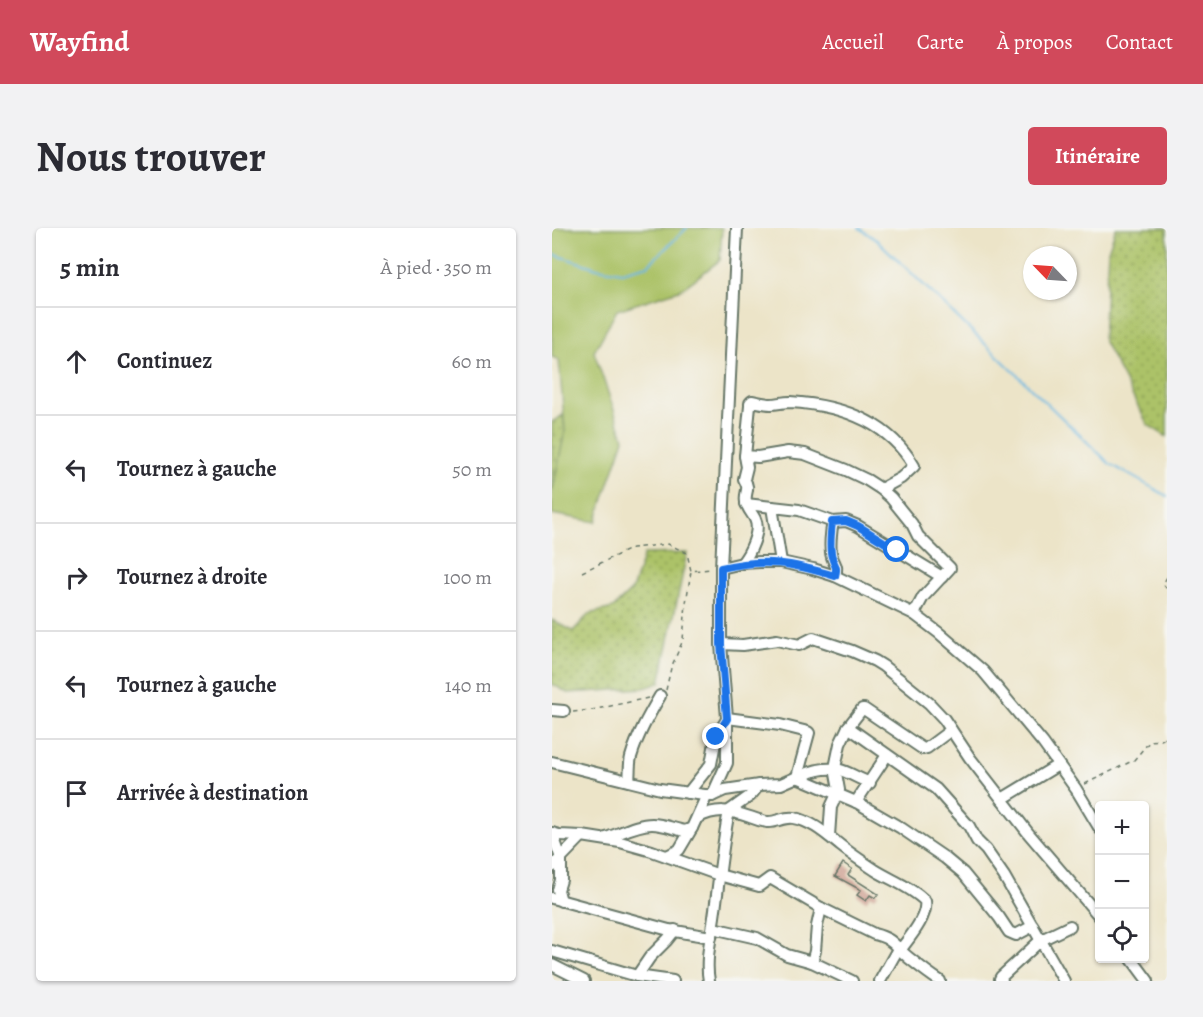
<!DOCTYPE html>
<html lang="fr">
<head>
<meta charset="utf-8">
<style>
  body { margin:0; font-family:Alegreya,serif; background:#f2f2f3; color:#2b2b33 }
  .controls { position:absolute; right:18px; bottom:18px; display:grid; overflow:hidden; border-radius:6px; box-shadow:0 2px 4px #0004 }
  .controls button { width:54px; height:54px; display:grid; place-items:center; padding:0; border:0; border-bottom:2px solid #e1e1e2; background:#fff; color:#2b2b33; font:30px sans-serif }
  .compass { position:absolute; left:471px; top:18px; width:54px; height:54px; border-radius:50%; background:#fff; box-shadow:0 2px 4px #0004; rotate:295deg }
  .stop { position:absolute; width:18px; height:18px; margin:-14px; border:4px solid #1a73e8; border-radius:50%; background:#fff }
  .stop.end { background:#1a73e8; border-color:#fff; box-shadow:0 2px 6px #0008 }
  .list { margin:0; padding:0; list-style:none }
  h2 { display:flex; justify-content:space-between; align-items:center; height:78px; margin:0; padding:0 24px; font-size:26px }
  h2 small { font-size:20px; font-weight:400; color:#7c7c81 }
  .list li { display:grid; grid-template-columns:39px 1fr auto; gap:18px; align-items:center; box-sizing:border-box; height:108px; padding:0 24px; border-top:2px solid #e1e1e2 }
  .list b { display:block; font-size:22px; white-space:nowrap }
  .list em { font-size:20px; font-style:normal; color:#7c7c81 }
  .icon { flex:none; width:33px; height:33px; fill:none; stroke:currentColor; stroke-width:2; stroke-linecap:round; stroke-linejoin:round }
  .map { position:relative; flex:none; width:615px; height:753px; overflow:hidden; border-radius:6px }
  header { display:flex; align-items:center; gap:36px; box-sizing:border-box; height:84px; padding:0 30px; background:#d1495b; color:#fff }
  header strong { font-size:28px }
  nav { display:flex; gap:33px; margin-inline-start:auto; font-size:21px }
  .intro { display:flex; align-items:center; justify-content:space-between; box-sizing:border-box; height:144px; padding:0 36px }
  h1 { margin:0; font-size:42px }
  .button { padding:15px 27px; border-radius:6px; background:#d1495b; color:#fff; font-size:21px; font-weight:700 }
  main { display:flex; gap:36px; padding:0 36px }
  aside { flex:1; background:#fff; border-radius:6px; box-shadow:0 2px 4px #0004 }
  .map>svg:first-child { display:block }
  .grass { fill:url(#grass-dots); stroke:#66804e; stroke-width:1.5 }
  .garden { fill:#acc267; stroke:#66804e; stroke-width:1.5 }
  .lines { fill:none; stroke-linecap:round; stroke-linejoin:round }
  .stream { stroke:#68b7e2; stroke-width:2 }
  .building { fill:#cb9a8a }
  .minor-casing { stroke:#677768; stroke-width:14 }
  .path { stroke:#677768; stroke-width:1.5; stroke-dasharray:4.5 4.5; stroke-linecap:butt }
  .minor { stroke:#fff; stroke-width:10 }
  .route { stroke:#1a73e8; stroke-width:8 }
</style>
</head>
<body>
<header>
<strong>Wayfind</strong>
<nav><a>Accueil</a><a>Carte</a><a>À propos</a><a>Contact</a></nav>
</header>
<div class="intro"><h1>Nous trouver</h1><a class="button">Itinéraire</a></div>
<main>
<aside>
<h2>5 min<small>À pied · 350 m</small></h2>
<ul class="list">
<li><svg class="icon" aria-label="ahead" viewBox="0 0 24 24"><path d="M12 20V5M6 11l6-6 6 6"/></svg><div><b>Continuez</b></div><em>60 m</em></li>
<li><svg class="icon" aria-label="left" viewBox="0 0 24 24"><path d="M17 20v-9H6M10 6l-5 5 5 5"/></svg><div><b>Tournez à gauche</b></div><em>50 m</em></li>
<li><svg class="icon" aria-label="right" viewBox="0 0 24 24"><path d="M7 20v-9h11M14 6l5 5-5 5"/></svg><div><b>Tournez à droite</b></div><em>100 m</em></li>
<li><svg class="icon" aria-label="left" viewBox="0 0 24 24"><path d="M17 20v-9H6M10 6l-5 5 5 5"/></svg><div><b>Tournez à gauche</b></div><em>140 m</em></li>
<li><svg class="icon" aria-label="arrive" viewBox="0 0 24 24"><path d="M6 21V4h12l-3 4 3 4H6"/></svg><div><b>Arrivée à destination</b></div></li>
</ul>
</aside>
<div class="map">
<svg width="615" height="753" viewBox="0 0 615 753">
  <defs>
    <pattern id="grass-dots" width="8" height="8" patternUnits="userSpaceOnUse" patternTransform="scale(1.5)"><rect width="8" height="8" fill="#acc267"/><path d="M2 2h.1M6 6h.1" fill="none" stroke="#8b9f56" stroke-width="1.8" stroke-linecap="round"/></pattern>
  </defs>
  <rect width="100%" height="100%" fill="#f6f6f2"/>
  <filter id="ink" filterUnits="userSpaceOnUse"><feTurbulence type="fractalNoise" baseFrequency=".0167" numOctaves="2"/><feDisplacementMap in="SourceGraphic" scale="12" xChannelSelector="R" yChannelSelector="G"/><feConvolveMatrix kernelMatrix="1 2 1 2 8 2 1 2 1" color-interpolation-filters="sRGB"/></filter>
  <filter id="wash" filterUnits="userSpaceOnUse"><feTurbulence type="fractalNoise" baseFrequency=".008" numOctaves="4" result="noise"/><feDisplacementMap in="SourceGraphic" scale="24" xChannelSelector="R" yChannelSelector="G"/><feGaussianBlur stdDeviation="1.35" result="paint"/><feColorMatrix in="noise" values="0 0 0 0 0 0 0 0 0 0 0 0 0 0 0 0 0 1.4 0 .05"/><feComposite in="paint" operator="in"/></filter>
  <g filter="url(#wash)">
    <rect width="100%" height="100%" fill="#ece4c8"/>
    <g class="grass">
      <path d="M564,0h51v209l-19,-12 -45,-85 5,-89z"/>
      <path d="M11,187l2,16 -13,63v-72z"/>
      <path d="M135,325l-27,130 -16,5 -76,5 -16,-9v-64l21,11 16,-17 24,-6 19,-18 12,-36z"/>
    </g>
    <path class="garden" d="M0,0h170l-2,32 -38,29 -65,21 -23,42 30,87 -28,83 -44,-8v-20l13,-63 -6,-71 -7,-3z"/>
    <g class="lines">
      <g class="stream">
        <path d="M307,0l19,13 232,223 57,32"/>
        <path d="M0,26l45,14 25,4 26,-7 39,-37"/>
      </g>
    </g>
    <g id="blocks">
      <path class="building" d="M291,635l9,6 -4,6 30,19 -3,4 -5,-3 -4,6 -9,-6 4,-5 -26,-14z"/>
    </g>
  </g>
  <g filter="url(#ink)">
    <use href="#blocks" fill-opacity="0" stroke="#677768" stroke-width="1.5"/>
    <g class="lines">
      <g class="minor-casing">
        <g id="minor">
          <path d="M193,228l13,1 30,-5 17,2 41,16 21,10 14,9 10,9 21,26 6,12 32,32 -27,29 -9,17"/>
          <path d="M194,276l53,6 34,12 13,-1 12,5 84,51"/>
          <path d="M220,279l9,55"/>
          <path d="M281,294c-2,9 -4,26 -1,35 3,9 6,8 3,19"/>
          <path d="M190,335c8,-10 19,-32 13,-44 -3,-6 -8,-11 -9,-17 -2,-10 5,-12 -2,-23l3,-12 -2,-11 5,-50v-3l2,-2c6,1 13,3 19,3 6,0 12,-2 19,-2 49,3 98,19 124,64l-13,12 -20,11"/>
          <path d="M169,340l21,-5 18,-1h21l32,7 22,7 79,38 25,19 44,38 60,72 33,46 24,40"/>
          <path d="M169,416l22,1 34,-5 22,5 14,-7 39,13 23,10 8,5 46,37 15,16 26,39 59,76 71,83"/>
          <path d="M0,482l12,1"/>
          <path d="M175,490l53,7 28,7 1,1 -12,44"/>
          <path d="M296,499l88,62 33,37 8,15 9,9 18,26 60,105"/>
          <path d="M0,534l108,27 52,7 13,-6 34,-5"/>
          <path d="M247,550c6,-5 12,-6 19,-8 24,-5 31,5 52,13"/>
          <path d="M77,553c1,-8 0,-16 2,-24 6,-21 18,-42 29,-61"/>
          <path d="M136,565l23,-29 5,-27 10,-16"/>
          <path d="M160,568l15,-33v-45l-6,-74v-76l16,-340"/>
          <path d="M450,571l56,-34"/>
          <path d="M304,574l31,-47"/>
          <path d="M145,590c19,-10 33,-8 53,-1 5,2 12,4 17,5 9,1 18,-6 27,-4 18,3 33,17 47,28 10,8 22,16 34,24 16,10 36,17 50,31 3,15 -15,36 -24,48"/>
          <path d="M0,605l7,2 23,1 38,6 32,9 67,24 40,11 11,-8 51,30 53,26c20,5 20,12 35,24 10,8 20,16 31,23"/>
          <path d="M0,605l9,25v22l-3,10 3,11"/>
          <path d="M277,608l2,-29 8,-17 -4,-22 5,-24 8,-17 14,-18h2l59,40 4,-1 24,-18"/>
          <path d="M54,610c15,-5 31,-14 46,-14 11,0 22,5 33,7l7,-3 15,-33"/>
          <path d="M115,628l12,-6 13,-22"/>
          <path d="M0,639l30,-31"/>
          <path d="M0,670l117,32 42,7"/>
          <path d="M161,700l44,10 30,17 25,7 40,19"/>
          <path d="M0,723l85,25 36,5"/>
          <path d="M579,730l17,23"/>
          <path d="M260,734l3,-11 2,-25 4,-18"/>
          <path d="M0,737l32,16"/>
          <path d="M85,748l13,-19 17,-17 8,-10"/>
          <path d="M157,753c-4,-21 2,-43 5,-64 5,-35 8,-71 15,-106l21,-15 9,-11 22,-1 16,-7 59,25 45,26 44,30 18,15 36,44 10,15 7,3 17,-9"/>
          <path d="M328,753l19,-34"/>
          <path d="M450,753l-2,-2 1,-2 40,-37 29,-14"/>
        </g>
      </g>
      <g class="path">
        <path d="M30,344l50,-24 36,-4 19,9 4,18 20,-2"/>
        <path d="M615,349l-4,7 4,5"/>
        <path d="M114,462l5,-22 12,-28 3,-37 5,-32"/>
        <path d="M21,484l19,-2 56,-12"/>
        <path d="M533,556l49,-24 16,-19 11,-1 6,-3"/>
      </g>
      <use href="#minor" class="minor"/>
    </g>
  </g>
  <g class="lines" filter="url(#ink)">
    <path class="route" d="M164,509l11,-18 -6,-75v-76c45,-10 71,-5 114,8 3,-11 -1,-10 -3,-19 -3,-8 -1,-26 0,-35l14,-1 12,5 39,24"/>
  </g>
</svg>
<div class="controls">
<button>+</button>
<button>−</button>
<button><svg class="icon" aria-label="locate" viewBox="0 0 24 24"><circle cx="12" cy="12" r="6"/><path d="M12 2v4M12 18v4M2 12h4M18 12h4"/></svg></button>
</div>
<svg class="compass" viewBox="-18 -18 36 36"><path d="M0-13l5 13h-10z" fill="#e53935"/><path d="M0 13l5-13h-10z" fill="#7c7c81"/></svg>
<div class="stop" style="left:345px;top:322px"></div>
<div class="stop end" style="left:164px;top:509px"></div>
</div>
</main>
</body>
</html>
